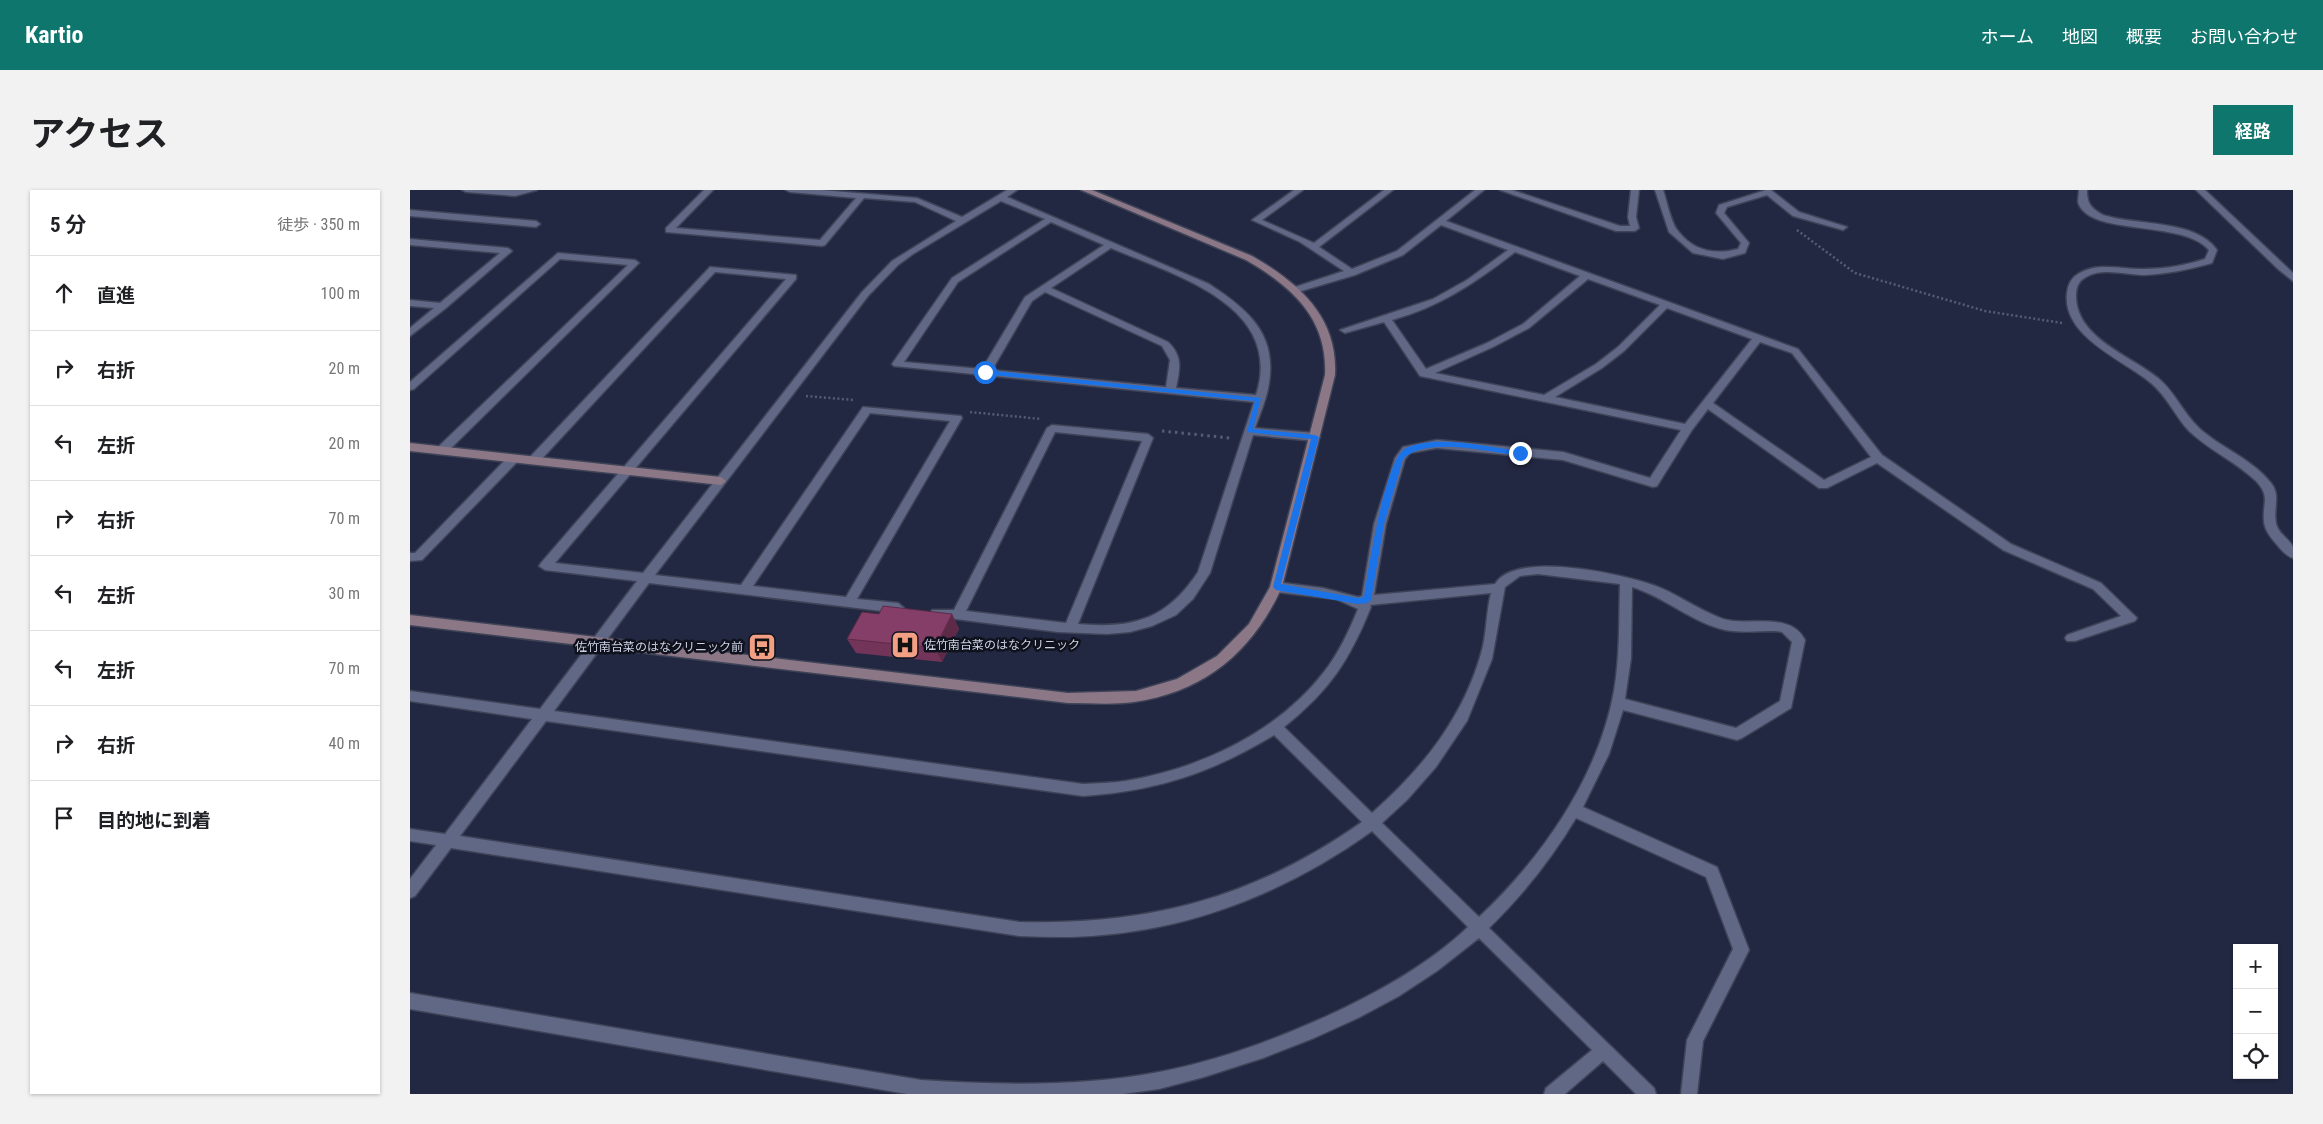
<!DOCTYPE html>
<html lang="ja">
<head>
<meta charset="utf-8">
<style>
  body { margin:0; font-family:"Roboto Condensed","Noto Sans JP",sans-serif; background:#f2f2f2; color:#202124 }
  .controls { position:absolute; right:15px; bottom:15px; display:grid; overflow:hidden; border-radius:0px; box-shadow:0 1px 4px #0004 }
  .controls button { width:45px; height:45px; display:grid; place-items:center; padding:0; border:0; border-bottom:1px solid #e0e0e0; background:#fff; color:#202124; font:25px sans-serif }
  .stop { position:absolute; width:15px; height:15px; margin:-11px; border:4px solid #1a73e8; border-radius:50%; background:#fff }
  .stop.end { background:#1a73e8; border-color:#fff; box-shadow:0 1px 5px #0008 }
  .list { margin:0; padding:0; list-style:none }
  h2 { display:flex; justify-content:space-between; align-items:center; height:65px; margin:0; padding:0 20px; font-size:21px }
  h2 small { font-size:16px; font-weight:400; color:#757577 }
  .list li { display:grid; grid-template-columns:32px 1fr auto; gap:15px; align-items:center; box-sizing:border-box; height:75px; padding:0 20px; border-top:1px solid #e0e0e0 }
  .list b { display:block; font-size:19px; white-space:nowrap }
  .list em { font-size:16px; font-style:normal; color:#757577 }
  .icon { flex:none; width:28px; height:28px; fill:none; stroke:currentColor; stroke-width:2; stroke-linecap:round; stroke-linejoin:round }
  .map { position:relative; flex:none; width:1883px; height:904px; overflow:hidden; border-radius:0px }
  header { display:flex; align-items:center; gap:30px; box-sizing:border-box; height:70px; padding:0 25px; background:#0f766e; color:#fff }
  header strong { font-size:24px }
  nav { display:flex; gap:28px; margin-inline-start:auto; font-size:18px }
  .intro { display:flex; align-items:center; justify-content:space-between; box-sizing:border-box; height:120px; padding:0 30px }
  h1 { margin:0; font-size:35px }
  .button { padding:12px 22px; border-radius:0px; background:#0f766e; color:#fff; font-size:18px; font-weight:700 }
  main { display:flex; gap:30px; padding:0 30px }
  aside { flex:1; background:#fff; border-radius:0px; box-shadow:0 1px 4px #0004 }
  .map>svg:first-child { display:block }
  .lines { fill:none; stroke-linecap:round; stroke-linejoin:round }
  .street-casing { stroke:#3e4358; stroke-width:3 }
  .secondary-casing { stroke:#3e4358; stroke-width:3 }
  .path-far1 { stroke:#565c73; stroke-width:2.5; stroke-dasharray:2 2.5; stroke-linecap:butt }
  .path { stroke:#565c73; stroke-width:3; stroke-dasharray:2.5 4; stroke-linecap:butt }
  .street { fill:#606885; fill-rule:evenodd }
  .secondary { fill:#8c7786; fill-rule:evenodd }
  .wall { fill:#723559 }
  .shaded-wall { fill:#5d2b48 }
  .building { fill:#853e67; stroke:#5d2b48 }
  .route { fill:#1a73e8 }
  .labels { text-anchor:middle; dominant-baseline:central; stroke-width:5; stroke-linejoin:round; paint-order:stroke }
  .poi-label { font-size:12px; fill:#ced3e4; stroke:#0f121d; text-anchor:start }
</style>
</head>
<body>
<header>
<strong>Kartio</strong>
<nav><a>ホーム</a><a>地図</a><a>概要</a><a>お問い合わせ</a></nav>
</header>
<div class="intro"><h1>アクセス</h1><a class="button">経路</a></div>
<main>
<aside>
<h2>5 分<small>徒歩 · 350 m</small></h2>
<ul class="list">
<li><svg class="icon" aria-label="ahead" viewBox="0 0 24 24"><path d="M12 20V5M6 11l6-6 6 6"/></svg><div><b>直進</b></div><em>100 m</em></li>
<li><svg class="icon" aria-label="right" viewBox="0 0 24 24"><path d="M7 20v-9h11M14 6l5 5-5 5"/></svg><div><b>右折</b></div><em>20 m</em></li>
<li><svg class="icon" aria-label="left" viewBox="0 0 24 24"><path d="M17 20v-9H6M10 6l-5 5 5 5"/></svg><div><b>左折</b></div><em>20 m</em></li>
<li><svg class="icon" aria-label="right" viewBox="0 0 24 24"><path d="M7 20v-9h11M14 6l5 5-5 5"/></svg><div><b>右折</b></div><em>70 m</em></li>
<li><svg class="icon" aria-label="left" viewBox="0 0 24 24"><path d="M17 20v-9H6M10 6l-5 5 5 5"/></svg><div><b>左折</b></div><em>30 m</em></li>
<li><svg class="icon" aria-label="left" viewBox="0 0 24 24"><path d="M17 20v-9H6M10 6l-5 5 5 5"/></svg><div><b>左折</b></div><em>70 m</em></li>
<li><svg class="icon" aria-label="right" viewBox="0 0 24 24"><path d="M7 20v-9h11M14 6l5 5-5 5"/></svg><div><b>右折</b></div><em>40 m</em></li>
<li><svg class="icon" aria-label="arrive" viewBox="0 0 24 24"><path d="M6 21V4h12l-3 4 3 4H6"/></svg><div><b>目的地に到着</b></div></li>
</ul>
</aside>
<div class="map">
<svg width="1883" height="904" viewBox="0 0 1883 904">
  <rect width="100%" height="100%" fill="#222841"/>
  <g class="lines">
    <g class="street-casing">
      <g id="street">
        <path d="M52,0h75l-22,6 -49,-4z"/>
        <path d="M294,0h9l-37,38 144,12 36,-42 -66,-6 -4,-2h35l96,8 45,19 45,-27h10l-10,7 202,87c38,25 68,49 60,99 -2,15 -9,31 -14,45l60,5 5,4 -5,4 -62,-6 -43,138 -17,26 -17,16 -24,11 -22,6 -23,2 -49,-2 -126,-16 -2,-3 2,-3h22l93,-182 5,-3 96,9 5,4 -75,186c56,5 89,-5 120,-52l56,-170 -360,-36 -2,-2 60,-86 93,-59 -44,-18 -88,53 -15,11 -30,31 -213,279 86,10 122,-178 98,9 1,2 -105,181 41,4 6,5 -2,3 -4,2 -249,-30 -95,128 529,73c14,-1 28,-1 42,-3 74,-12 152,-48 199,-109 15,-19 25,-41 34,-63l-22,-10 -60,-7 -6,-5 6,-5 47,6 35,9 4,-1 12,-72 21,-66 8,-11 34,-7 126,12 87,26 31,-48 -261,-54 -36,-54 -39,11 -5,-3 93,-31 34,-19 41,-30 -67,-25 -38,30 -48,20 -57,17h-6v-4l52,-17 -44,-29 -48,-22 42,-30h9l-41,30 52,23 70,-53h9l-74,57 33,22 45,-18 78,-61h9l-38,31 352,128 84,106 129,89 90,39 36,35 -2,3 -60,20h-8l-2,-3 2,-3 54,-19 -28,-27 -90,-39 -126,-87 -50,25h-8l-111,-79 -16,21 -35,56 -4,1 -90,-27 -126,-12 -27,5 -5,6 -19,65 -12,71 121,-11c20,-34 127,-10 158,1 23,8 42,23 65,32 26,12 71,-8 87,23l-14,68 -49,30 -5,2 -114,-30 -14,44 -26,53 134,60 2,5 30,78 -46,91 -6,53h-16l6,-54 46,-91 -27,-72 -130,-59c-24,40 -53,77 -87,110l165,160 2,6h-20l-33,-33 -38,33h-21l2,-6 46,-38 -113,-112 -42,33 -38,25 -41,22 -44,20 -51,20 -59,19 -45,12 -36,5h-216l-497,-85v-16l511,87c79,5 160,7 238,-8 58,-11 115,-32 168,-56 50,-23 101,-51 141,-89l-96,-96c-79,57 -172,96 -270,104 -27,3 -55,2 -83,1l-568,-88 -36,48 -5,2v-19l26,-34 -26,-4v-12l35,5 87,-115 -122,-18v-10l130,18 97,-128 -92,-11 -6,-4 2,-3 245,-284 -71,-7 -178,192h-8l-1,-3 1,-3 181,-191 86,8v4l-241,284 88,10 219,-281 30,-31 64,-40 -41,-19 -51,-4 -39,47 -3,1 -156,-14v-4zM641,32l53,23 -79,52 -43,72 -78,-7 54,-80zM701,58c63,27 174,57 145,147l-80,-7c4,-19 7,-32 -8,-46l-117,-54zM1105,62l65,24 -57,48 -36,19 -61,26 -34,-49c49,-14 83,-37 123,-68zM1178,89l72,26 -42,42 -22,17 -52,31 -109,-22 58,-26 36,-19zM635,102l117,54 8,14 -4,27 -174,-17 40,-69zM1257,118l85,31 -67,85 -130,-27 47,-29 22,-17zM1350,152l32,11 79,104 -47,23 -111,-77zM460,223l80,8 -104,176 -93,-11zM645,242l87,9 -76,182 -100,-12zM1128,384l82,10c-1,36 0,72 -6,107 -16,87 -72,167 -135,226l-97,-94 25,-23 29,-33 31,-46 25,-62 13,-72 15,-11zM1222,397c33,10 59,35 93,43 16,3 34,1 51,1l6,1 10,10 -12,59 -44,27 -111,-29 6,-41zM1081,403c-5,19 -4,38 -9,57 -18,67 -59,118 -110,163l-88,-86c46,-37 65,-66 87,-120l-1,-2zM136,531l537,75c74,-5 128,-23 191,-61l88,87c-108,76 -212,103 -343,100l-559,-86z"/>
        <path d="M1090,0h12l108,36h10l-2,-9 3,-27h8l-3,27 3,11 -4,3h-19z"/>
        <path d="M1245,0h8c4,11 8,33 15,41 15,20 37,24 60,18l3,-6 -25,-30 3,-8 47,-15h5l28,22 48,15 -4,3 -50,-14 -26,-21 -40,12 -3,6 25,30 -4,10 -22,6 -30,-6 -24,-21z"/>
        <path d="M1669,0h8c0,14 4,18 16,25 34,11 92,4 114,35l-5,13c-21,6 -45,11 -67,12 -19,0 -42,-8 -59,2 -8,4 -10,11 -10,19 0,42 55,60 82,82 17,14 25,35 41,50 22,20 53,31 72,55 10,13 2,25 5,40 2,11 13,15 17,24 0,3 0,8 0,11 -6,-2 -11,-7 -15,-12 -6,-7 -13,-15 -14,-24 -2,-19 7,-25 -8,-41 -20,-19 -47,-31 -67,-50 -14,-15 -22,-35 -38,-48 -27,-23 -89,-46 -84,-90 1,-8 4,-15 11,-19 20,-13 45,-4 67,-5 20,0 42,-4 60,-10l4,-9c-26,-31 -121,-13 -131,-48 0,-3 1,-9 1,-12z"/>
        <path d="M1786,0h9l88,83v8l-15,-12z"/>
        <path d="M0,20l126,11 4,3 -4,3 -126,-11z"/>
        <path d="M0,49l98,9 4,3 -66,57 -36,28v-8l24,-20 -24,-2v-6l30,3 60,-50 -90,-8z"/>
        <path d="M148,63l77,7 4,3 -194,191h-8l-1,-3 1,-3 191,-183 -68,-6 -146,130 -4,1v-8z"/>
        <path d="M103,265l5,4 -1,3 -95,98 -12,1v-8h5l94,-97z"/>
      </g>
    </g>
    <g class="secondary-casing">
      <g id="secondary">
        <path d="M671,0h11l160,66c47,27 86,61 83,119l-53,212c-29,64 -77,105 -148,115 -22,3 -44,1 -66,1l-658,-78v-10l658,78 68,-2 41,-12 40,-23 32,-32 21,-37 55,-212c3,-57 -34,-89 -79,-115z"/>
        <path d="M0,253l311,34 5,4 -5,4 -311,-34z"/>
      </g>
    </g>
    <g class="path-far1">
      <path d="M1387,40l58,43 130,38 77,12"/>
      <path d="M396,206l48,4"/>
      <path d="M560,222l71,7"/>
    </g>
    <path class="path" d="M752,241l68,7"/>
    <use href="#street" class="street"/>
    <use href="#secondary" class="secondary"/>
  </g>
  <path class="wall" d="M469,424h73l7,15 -17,33 -86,-9 -9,-14z"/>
  <path class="shaded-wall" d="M542,424l7,15 -17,33 -7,-14z"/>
  <path class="building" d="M473,416l69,8 -17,34 -88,-9 15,-27 17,2z"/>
  <path class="route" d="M575,180l276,28 -8,31 62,6 4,2 -38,147 77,14 6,-1c4,-25 21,-139 42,-149 30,-14 82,-1 114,3l3,2 -3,3c-30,-4 -94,-20 -117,3l-19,65 -13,76 -4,3 -9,1 -82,-14 -3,-3 38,-148 -64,-7 8,-31 -272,-27z"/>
  <defs>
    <g id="hospital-square" transform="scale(1.4375)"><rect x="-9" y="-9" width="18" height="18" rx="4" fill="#f39f84" stroke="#0f121d"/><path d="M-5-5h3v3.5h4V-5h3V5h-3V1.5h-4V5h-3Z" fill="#111"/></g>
    <g id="bus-square" transform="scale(1.4375)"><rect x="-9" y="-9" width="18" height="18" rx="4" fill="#f39f84" stroke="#0f121d"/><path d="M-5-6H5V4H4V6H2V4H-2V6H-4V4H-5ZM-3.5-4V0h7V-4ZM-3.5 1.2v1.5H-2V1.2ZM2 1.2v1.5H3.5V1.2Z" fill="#111"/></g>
  </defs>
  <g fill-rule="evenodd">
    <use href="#hospital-square" x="495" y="455"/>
    <use href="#bus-square" x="352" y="457"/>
  </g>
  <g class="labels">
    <g class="poi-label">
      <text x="514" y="455">佐竹南台菜のはなクリニック</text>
      <text x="333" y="457" text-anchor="end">佐竹南台菜のはなクリニック前</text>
    </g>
  </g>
</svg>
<div class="controls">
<button>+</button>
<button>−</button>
<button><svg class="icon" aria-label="locate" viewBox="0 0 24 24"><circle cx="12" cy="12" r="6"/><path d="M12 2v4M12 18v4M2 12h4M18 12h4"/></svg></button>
</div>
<div class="stop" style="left:575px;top:182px"></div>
<div class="stop end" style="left:1110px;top:263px"></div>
</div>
</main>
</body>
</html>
